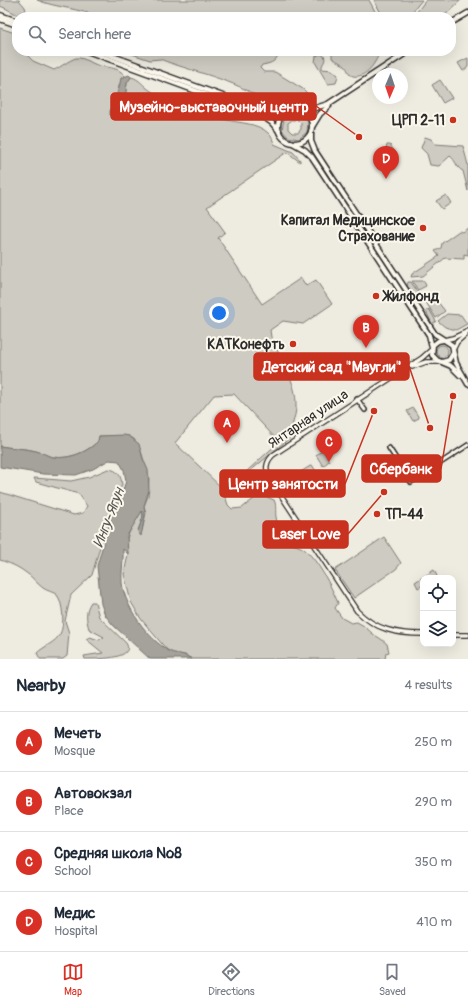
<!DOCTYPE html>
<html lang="en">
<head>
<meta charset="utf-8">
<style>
  body { margin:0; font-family:Pangolin,sans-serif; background:#f2f2f3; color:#1f2937 }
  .controls { position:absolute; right:12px; bottom:12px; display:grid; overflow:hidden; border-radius:8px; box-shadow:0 4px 16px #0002 }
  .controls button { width:36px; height:36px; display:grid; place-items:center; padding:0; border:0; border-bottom:1px solid #e0e1e3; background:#fff; color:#1f2937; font:20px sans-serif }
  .compass { position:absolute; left:372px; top:68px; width:36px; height:36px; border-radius:50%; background:#fff; box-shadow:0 4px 16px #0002; rotate:182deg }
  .you { position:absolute; left:219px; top:313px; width:14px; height:14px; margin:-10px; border:3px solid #fff; border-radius:50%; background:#1a73e8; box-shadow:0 0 0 6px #1a73e833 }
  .badge { display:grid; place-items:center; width:26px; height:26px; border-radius:50%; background:#d93025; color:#fff; font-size:13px; font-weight:700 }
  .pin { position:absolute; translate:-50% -33px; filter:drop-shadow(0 1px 2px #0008) }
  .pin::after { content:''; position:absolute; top:21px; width:14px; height:12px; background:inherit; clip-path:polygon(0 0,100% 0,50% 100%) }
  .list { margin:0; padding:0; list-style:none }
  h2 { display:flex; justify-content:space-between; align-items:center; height:52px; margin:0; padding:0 16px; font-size:17px }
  h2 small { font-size:13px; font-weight:400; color:#747a83 }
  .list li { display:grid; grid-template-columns:26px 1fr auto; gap:12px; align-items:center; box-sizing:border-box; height:60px; padding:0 16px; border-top:1px solid #e0e1e3 }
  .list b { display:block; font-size:15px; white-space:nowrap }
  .list p { margin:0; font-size:13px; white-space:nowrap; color:#747a83 }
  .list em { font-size:13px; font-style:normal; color:#747a83 }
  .icon { flex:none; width:22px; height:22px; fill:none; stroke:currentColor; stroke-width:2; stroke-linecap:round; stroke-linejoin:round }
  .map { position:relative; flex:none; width:468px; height:659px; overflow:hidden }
  .search { position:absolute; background:#fff; box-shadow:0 4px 16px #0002; left:12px; right:12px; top:12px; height:44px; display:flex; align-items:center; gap:10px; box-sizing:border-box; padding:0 14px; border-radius:16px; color:#747a83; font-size:15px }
  .sheet { height:292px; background:#fff }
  nav { display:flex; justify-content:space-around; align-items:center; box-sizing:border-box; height:56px; border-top:1px solid #e0e1e3; background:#fff; font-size:11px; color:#747a83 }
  nav a { display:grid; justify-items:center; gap:2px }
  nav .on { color:#d93025 }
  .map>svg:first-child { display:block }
  .green { fill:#cecbc2; stroke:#7c7b76; fill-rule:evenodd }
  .water { fill:#a4a29a; stroke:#74726e }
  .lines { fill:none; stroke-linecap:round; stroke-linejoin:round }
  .minor-casing { stroke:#2b2b2b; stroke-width:6 }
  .tertiary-casing { stroke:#2b2b2b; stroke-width:6 }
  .secondary-casing { stroke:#2b2b2b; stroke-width:7 }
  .minor { stroke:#fbf7ec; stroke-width:3 }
  .tertiary { stroke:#fbf7ec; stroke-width:3.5 }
  .secondary { stroke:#fbf7ec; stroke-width:4 }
  .poi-dot { fill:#c8321e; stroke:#fbf7ec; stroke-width:1.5 }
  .labels { text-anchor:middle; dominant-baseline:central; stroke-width:4; stroke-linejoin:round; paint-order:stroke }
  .poi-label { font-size:14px; font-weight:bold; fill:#2b2b2b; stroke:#fbf7ec; text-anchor:end }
  .street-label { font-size:14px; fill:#2b2b2b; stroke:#fbf7ec }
  .water-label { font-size:15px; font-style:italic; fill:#555552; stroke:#fbf7ec }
  .leader { fill:none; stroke:#c8321e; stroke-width:1.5 }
  .callout-dot { fill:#c8321e; stroke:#fbf7ec; stroke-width:1.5 }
  .callout { fill:#c8321e; stroke:#c8321e; stroke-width:1.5 }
  .callout-label { font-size:15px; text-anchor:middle; font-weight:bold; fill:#fff }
</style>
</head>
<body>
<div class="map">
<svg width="468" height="659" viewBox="0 0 468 659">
  <rect width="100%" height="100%" fill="#eeebe0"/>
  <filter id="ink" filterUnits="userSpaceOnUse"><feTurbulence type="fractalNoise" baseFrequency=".025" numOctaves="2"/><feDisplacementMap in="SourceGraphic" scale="8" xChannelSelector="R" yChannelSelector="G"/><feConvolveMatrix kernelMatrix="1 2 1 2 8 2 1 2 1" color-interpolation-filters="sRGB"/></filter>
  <g filter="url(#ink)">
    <g class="green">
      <path d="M0,0h19l6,7 2,8 -3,2c-9,-2 -15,-8 -24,-11z"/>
      <path d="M37,0h332l9,17h-280c-19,-9 -41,-9 -61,-17z"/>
      <path d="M374,0h48l-14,17h-25z"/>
      <path d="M426,0h35l-18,17h-30z"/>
      <path d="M0,28l12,4 5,5v14h6l10,10 21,9c7,-3 15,-10 22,-12 8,-1 16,6 24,8 9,2 19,1 25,10 -7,5 -7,20 -12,28l3,11 9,-17 2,-15 4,-6c9,2 12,9 20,14 9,6 19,4 29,5 12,13 29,20 47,24 12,3 31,3 41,13 3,2 5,7 6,11l19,8 7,8v2l-13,-10 -80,55 18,25 -7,6 44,66 39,-26 5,8 10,-6 16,24 -29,20 -20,-3 -13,9 1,7c9,22 26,44 25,70 0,10 -6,20 -5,30l-67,56 4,12 4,4 10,-1 18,-14 14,6c3,6 1,11 2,17 1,9 9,15 10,25 6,3 13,3 18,7 14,11 27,37 34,54l-3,5 7,10 9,5 6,-1 7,4 9,8 8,5 6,5 2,8 -3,1 -1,6h-193l-7,-4 -10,-1 -8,-4 -26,-31 -10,-17 -7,-28 4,-20 -2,-13 7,-18 9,-12 1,6 -5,13 4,1 4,-18 -2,-7 4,-10 1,-19 -8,-26 -7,-12 -5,-3h-30l-1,5c-11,12 -33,20 -49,15 -6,-2 -11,-5 -18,-6 -10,-2 -21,-2 -31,-4zM234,394l45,48 -54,49 -50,-48 39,-48z"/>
      <path d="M123,51h158c-6,10 -7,12 -19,14l-2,3 4,4h11l28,17 4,4v4l-5,4 -6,-2 -11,3 -10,-4 -15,1c-20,-18 -74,-29 -100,-40l-10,1z"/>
      <path d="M332,51h48c-3,10 -14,28 -27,25 -5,-2 -5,-7 -8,-10 -3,-3 -9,-5 -13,-8z"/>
      <path d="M320,54l4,1c3,7 -3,8 -2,14l10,1 6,5 -2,8 -8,1 -13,-22 1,-6z"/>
      <path d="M468,58v9l-5,4 -5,-8z"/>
      <path d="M440,80l12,18 -9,5 -11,-18z"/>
      <path d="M291,113l11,2 6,7 -1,10 -8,7 -11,-2 -6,-7 2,-11zM292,120h6l3,3v6l-3,4h-6l-4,-4v-6z"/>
      <path d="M425,137l6,2 4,5 28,2 5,19v26l-5,-20c-7,-3 -7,-11 -13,-15l-11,10 -9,-1 -3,-11 -6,-6z"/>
      <path d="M387,145h3l5,7 -8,5 -2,-2z"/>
      <path d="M446,195l5,8 -9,6 -6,-8z"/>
      <path d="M468,228v27l-4,-1v5l-19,-1 -22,18 -12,1 1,-3 27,-18 -4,-5 6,-3 1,-5 17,-12 3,1z"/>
      <path d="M412,281h12l2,5 -8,4z"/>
      <path d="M408,282h3l12,18 -3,2 -13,-16z"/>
      <path d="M430,292l15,19 -9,7 -14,-22z"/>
      <path d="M429,309l7,12 -4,3 -6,-13z"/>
      <path d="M447,314l14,1 6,9 -11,6 -11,-3 -7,-6z"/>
      <circle cx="442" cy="351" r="6"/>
      <path d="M413,408l6,10 -6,3 -6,-10z"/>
      <path d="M323,450l6,11 -6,5 -7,-11z"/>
      <path d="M312,465l6,9 -19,11 -5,-9z"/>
      <path d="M108,469c10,1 13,6 14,16l-11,23 -19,67 -21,20 -6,26 4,12 -2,23 -4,3h-23l-3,-6c7,-7 18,-10 23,-19 5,-8 3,-32 -3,-39 -3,-3 -10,-4 -14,-7 -7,-5 -11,-12 -18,-16 -8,-6 -16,-9 -25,-12v-68l74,23 9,-2 4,-7 -8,-12 -43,-12 -2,-4 37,3 18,-4z"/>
      <path d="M384,537l17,26 -5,6 -42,29 -19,-28z"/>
      <path d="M434,570l3,6 -3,2h-11v7l-5,3 -3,-6z"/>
      <path d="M91,602h4l4,15 27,26c10,16 -28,16 -41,16l-1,-3 19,-3 -17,-14 4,-2 9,3 5,-3 -15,-8c-3,-10 -4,-18 2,-27z"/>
    </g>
    <g class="water">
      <path d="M129,75l2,2 -4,6 -2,15 -9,17h-6v-4l7,-13 4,-20z"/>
      <path d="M124,435l5,1 10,8 4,15 5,11 1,20 -5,16 1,9 -4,21 -3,-4 5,-16 -1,-5 -15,25 1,18 -5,-5c1,11 -2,23 -1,34 3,24 26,56 47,68 5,3 10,2 15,4 3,1 5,3 8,4h-42l-37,-34 -8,-10 -4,-11 -4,-38 17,-60 8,-13 4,-12 -2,-11 -5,-9 -10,-1 -16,9 -17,6 -33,-1 -43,-7v-21c10,2 21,2 31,4 7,1 12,3 18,6 16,5 38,-3 49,-15l1,-5z"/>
    </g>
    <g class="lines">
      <g class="minor-casing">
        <g id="minor">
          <path d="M357,399l8,11"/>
          <path d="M389,448l22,34 57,-37"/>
        </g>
      </g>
      <g class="tertiary-casing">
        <g id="tertiary">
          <path d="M444,340l9,-2 15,-7"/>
          <path d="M453,350l4,-8 9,-8"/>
          <path d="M412,367l14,-5h13"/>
          <path d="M423,634c-26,0 -47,-4 -66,-23l-86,-131c-6,-10 -6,-17 2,-25l149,-97 10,-9"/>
          <path d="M453,635h15"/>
        </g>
      </g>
      <g class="secondary-casing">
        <g id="secondary">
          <path d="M0,15l17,6"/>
          <path d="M0,19l17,6"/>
          <path d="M451,23l17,-10"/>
          <path d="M87,51l172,63 12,8 8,9"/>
          <path d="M99,51l162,59 17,2 13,-3"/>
          <path d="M297,109h15l16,-5 81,-53"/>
          <circle cx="295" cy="126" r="17"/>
          <path d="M312,127l8,-13 9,-8"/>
          <path d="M311,131v10l4,10 120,183 17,11 4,18 12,21"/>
          <path d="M291,142l14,8 7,7 117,178 3,12"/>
          <path d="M443,340l-5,1 -5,4 -1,10 5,5 14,6 9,9"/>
          <path d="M442,362l7,-2 4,-7"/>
        </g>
      </g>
      <use href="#minor" class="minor"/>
      <use href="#tertiary" class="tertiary"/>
      <use href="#secondary" class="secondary"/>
    </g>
  </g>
  <g class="poi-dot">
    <circle cx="453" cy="120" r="4"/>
    <circle cx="423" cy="228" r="4"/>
    <circle cx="376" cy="296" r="4"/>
    <circle cx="293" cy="344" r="4"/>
    <circle cx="377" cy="514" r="4"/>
  </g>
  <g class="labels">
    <g class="poi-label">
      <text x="445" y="120">ЦРП 2-11</text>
      <text x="415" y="220">Капитал Медицинское<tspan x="415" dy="16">Страхование</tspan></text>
      <text x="384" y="296" text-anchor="start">Жилфонд</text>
      <text x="285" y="344">КАТКонефть</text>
      <text x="385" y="514" text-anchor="start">ТП-44</text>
    </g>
    <g class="street-label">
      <text transform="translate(308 419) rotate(-34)">Янтарная улица</text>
    </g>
    <g class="water-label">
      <text transform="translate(109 518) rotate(-69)">Ингу-Ягун</text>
    </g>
  </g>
  <path class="leader" d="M359 137L316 106M430 428L409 366M453 396L441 469M374 411L345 484M384 492L348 534"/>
  <g class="callout-dot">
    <circle cx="359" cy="137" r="4"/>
    <circle cx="430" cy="428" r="4"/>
    <circle cx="453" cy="396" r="4"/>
    <circle cx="374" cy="411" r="4"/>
    <circle cx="384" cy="492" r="4"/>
  </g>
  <g class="callout">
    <rect x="111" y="93" width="205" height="27" rx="4"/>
    <rect x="254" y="353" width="155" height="27" rx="4"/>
    <rect x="362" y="455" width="79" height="27" rx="4"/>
    <rect x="220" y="470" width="125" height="27" rx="4"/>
    <rect x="263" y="521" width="85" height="27" rx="4"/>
  </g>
  <g class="callout-label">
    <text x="214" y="112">Музейно-выставочный центр</text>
    <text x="332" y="372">Детский сад "Маугли"</text>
    <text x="401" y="474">Сбербанк</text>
    <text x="283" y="489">Центр занятости</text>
    <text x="306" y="539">Laser Love</text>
  </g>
</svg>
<div class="controls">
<button><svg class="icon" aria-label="locate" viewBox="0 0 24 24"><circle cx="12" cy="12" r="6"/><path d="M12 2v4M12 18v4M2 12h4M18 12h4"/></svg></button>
<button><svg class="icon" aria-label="layers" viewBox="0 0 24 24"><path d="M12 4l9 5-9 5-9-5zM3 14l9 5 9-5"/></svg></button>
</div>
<svg class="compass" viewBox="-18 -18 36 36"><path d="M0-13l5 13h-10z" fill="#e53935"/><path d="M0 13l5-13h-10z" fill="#747a83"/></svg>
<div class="you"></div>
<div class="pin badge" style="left:227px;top:443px">A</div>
<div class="pin badge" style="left:366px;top:348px">B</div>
<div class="pin badge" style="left:329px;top:462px">C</div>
<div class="pin badge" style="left:386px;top:179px">D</div>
<div class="search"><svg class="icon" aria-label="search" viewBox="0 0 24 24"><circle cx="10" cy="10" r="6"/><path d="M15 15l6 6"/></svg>Search here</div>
</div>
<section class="sheet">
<h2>Nearby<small>4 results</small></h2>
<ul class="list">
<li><span class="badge">A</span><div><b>Мечеть</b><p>Mosque</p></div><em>250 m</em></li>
<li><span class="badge">B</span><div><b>Автовокзал</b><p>Place</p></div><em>290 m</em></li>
<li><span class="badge">C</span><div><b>Средняя школа №8</b><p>School</p></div><em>350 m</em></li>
<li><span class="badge">D</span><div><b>Медис</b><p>Hospital</p></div><em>410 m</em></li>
</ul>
</section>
<nav>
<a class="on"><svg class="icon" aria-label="map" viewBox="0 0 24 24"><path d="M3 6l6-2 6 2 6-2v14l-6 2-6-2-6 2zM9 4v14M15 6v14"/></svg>Map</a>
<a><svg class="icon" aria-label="directions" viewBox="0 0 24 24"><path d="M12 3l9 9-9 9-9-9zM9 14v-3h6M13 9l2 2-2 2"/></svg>Directions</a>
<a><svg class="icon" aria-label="saved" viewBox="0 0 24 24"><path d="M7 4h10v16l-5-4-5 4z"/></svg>Saved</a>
</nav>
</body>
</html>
